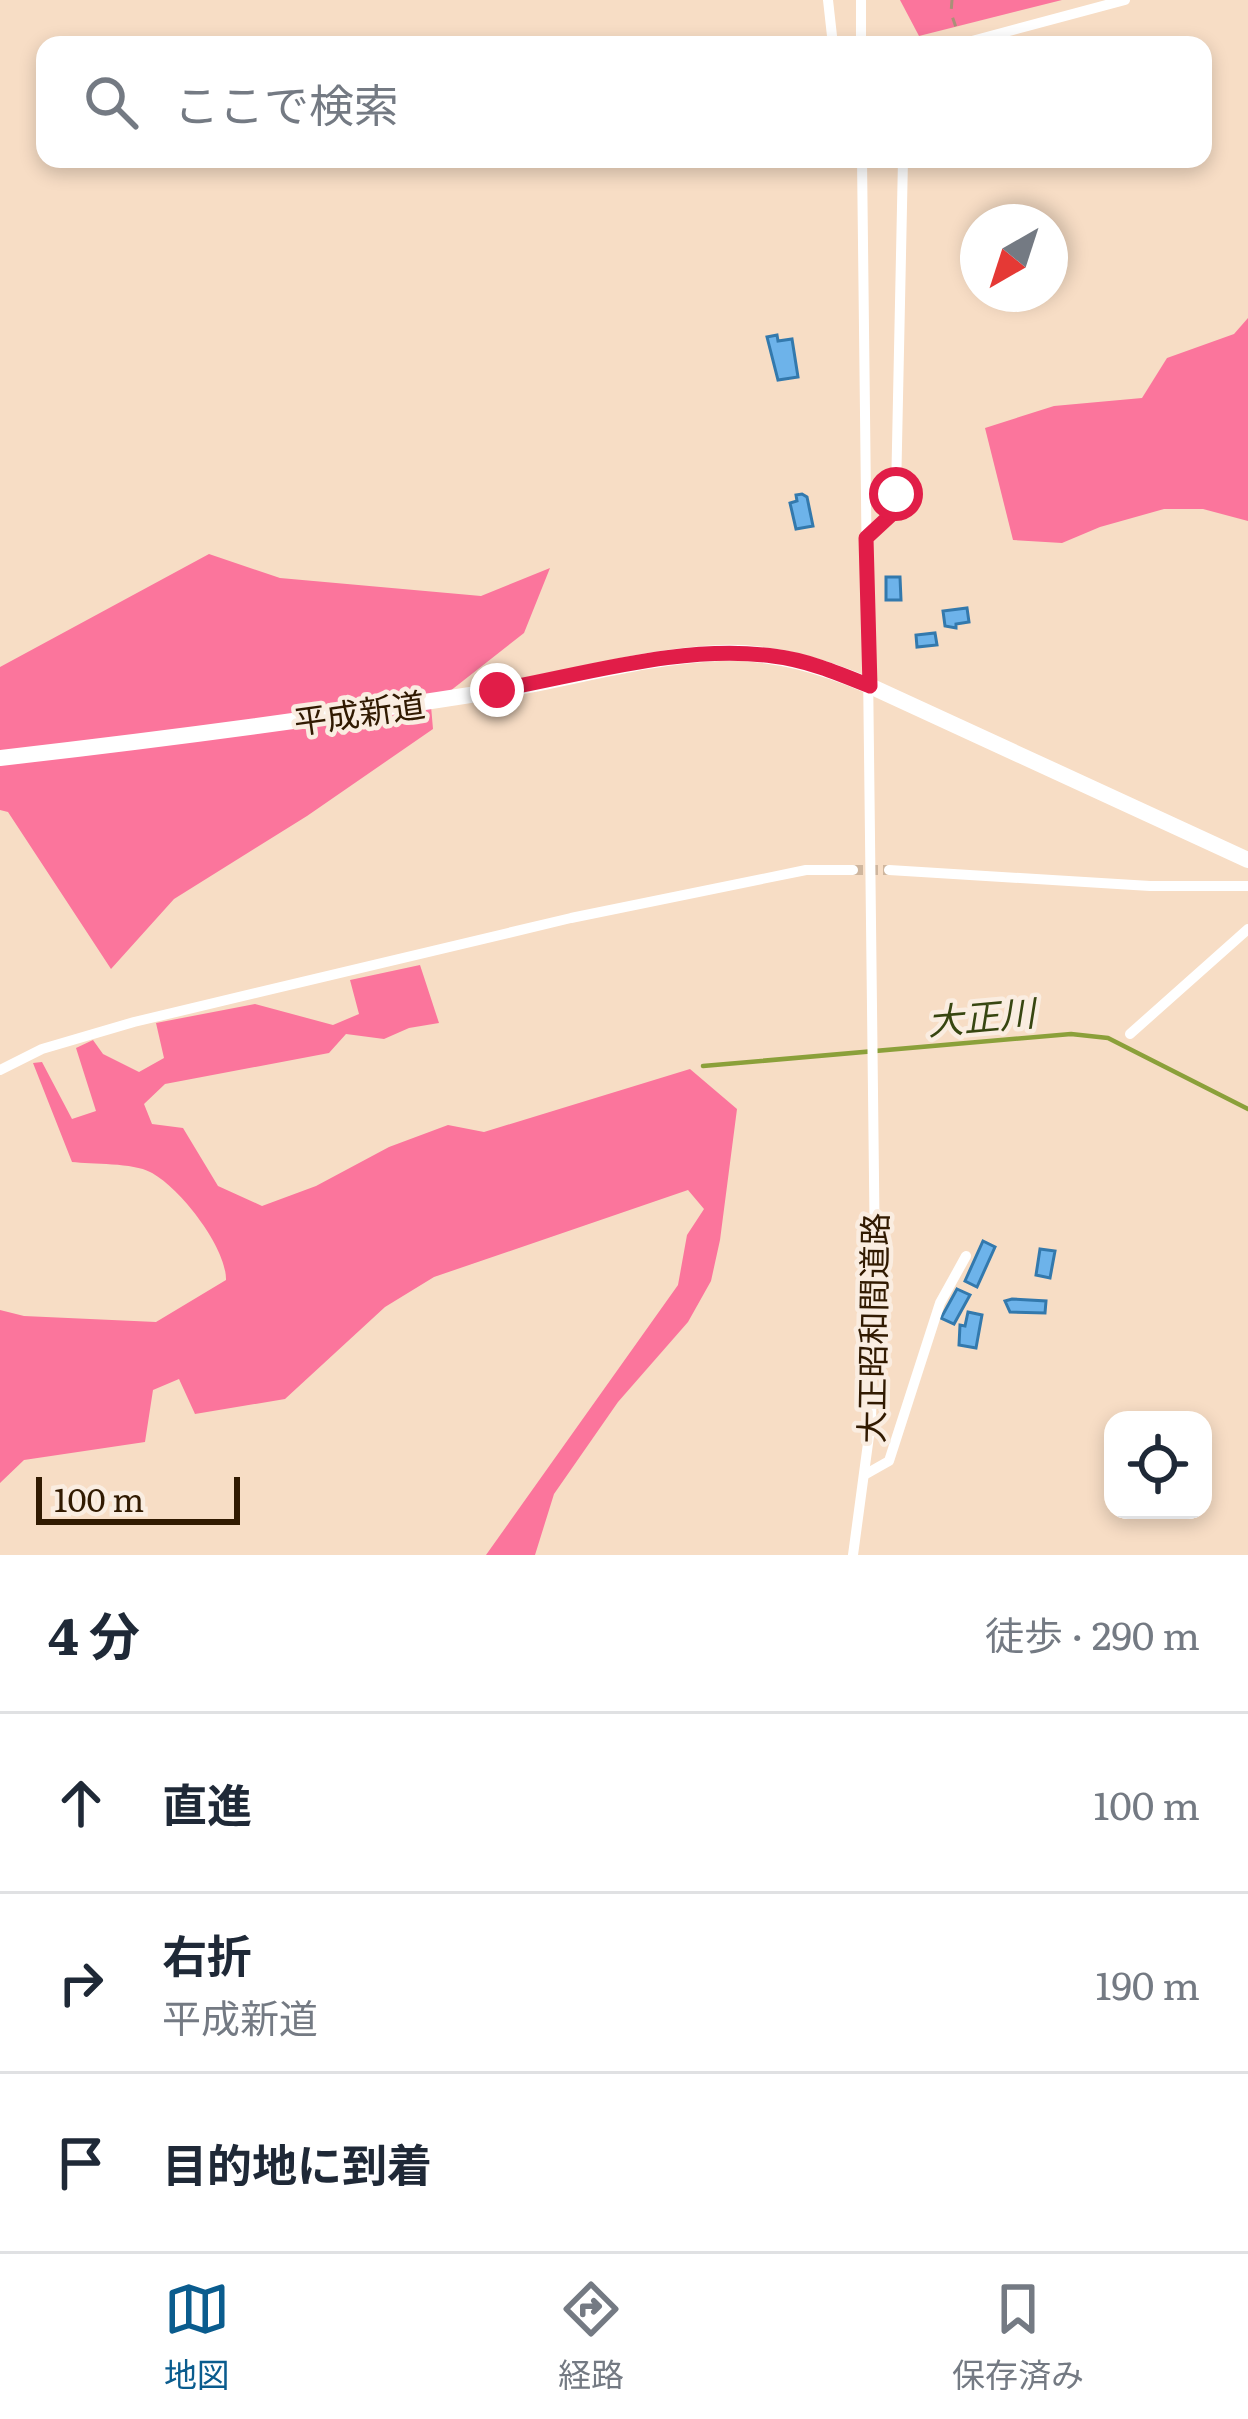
<!DOCTYPE html>
<html lang="ja">
<head>
<meta charset="utf-8">
<style>
  body { margin:0; font-family:Literata,"Noto Sans JP",serif; background:#f2f2f3; color:#1f2937 }
  .controls { position:absolute; right:36px; bottom:36px; display:grid; overflow:hidden; border-radius:24px; box-shadow:0 6px 18px #0003 }
  .controls button { width:108px; height:108px; display:grid; place-items:center; padding:0; border:0; border-bottom:3px solid #e0e1e3; background:#fff; color:#1f2937; font:60px sans-serif }
  .compass { position:absolute; left:960px; top:204px; width:108px; height:108px; border-radius:50%; background:#fff; box-shadow:0 6px 18px #0003; rotate:219deg }
  .scale { position:absolute; left:36px; bottom:30px; width:204px; box-sizing:border-box; padding-left:12px; border:6px solid #311a01; border-top:0; font-size:33px; line-height:42px; white-space:nowrap; color:#311a01; -webkit-text-stroke:9px #faede1; paint-order:stroke }
  .stop { position:absolute; width:36px; height:36px; margin:-27px; border:9px solid #e11d48; border-radius:50%; background:#fff }
  .stop.end { background:#e11d48; border-color:#fff; box-shadow:0 3px 12px #0008 }
  .list { margin:0; padding:0; list-style:none }
  h2 { display:flex; justify-content:space-between; align-items:center; height:156px; margin:0; padding:0 48px; font-size:51px }
  h2 small { font-size:39px; font-weight:400; color:#747a83 }
  .list li { display:grid; grid-template-columns:78px 1fr auto; gap:36px; align-items:center; box-sizing:border-box; height:180px; padding:0 48px; border-top:3px solid #e0e1e3 }
  .list b { display:block; font-size:45px; white-space:nowrap }
  .list p { margin:0; font-size:39px; white-space:nowrap; color:#747a83 }
  .list em { font-size:39px; font-style:normal; color:#747a83 }
  .icon { flex:none; width:66px; height:66px; fill:none; stroke:currentColor; stroke-width:2; stroke-linecap:round; stroke-linejoin:round }
  .map { position:relative; flex:none; width:1248px; height:1555px; overflow:hidden }
  .search { position:absolute; background:#fff; box-shadow:0 6px 18px #0003; left:36px; right:36px; top:36px; height:132px; display:flex; align-items:center; gap:30px; box-sizing:border-box; padding:0 42px; border-radius:24px; color:#747a83; font-size:45px }
  .sheet { height:696px; background:#fff }
  nav { display:flex; justify-content:space-around; align-items:center; box-sizing:border-box; height:168px; border-top:3px solid #e0e1e3; background:#fff; font-size:33px; color:#747a83 }
  nav a { display:grid; justify-items:center; gap:6px }
  nav .on { color:#0a5c8e }
  .map>svg:first-child { display:block }
  .forest { fill:#fb759c }
  .lines { fill:none; stroke-linecap:round; stroke-linejoin:round }
  .stream { stroke:#8ba03a; stroke-width:4.5 }
  .building { fill:#6db3ea; stroke:#3379ad; stroke-width:3 }
  .street-tunnel { stroke:#cfb69e; stroke-width:10; stroke-dasharray:10 5; stroke-linecap:butt }
  .path { stroke:#a99078; stroke-width:3; stroke-dasharray:9 9; stroke-linecap:butt }
  .street { stroke:#fff; stroke-width:10 }
  .secondary { stroke:#fff; stroke-width:16 }
  .route { stroke:#e11d48; stroke-width:15 }
  .labels { text-anchor:middle; dominant-baseline:central; stroke-width:9; stroke-linejoin:round; paint-order:stroke }
  .street-label { font-size:33px; fill:#311a01; stroke:#faede1 }
  .water-label { font-size:36px; font-style:italic; fill:#374611; stroke:#faede1 }
</style>
</head>
<body>
<div class="map">
<svg width="1248" height="1555" viewBox="0 0 1248 1555">
  <rect width="100%" height="100%" fill="#f7ddc5"/>
  <g class="forest">
    <path d="M900,0h162l-143,36z"/>
    <path d="M1248,318v203l-45,-12h-39l-64,18 -38,16 -49,-3 -28,-112 69,-22 88,-8 25,-40 67,-24z"/>
    <path d="M209,554l71,24 201,18 69,-28 -26,65 -93,73 2,23 -126,87 -133,83 -63,70 -103,-157 -8,-2v-143z"/>
    <path d="M420,965l19,58 -30,5 -25,11 -38,-5 -17,19 -164,31 -21,20 8,20 31,4 35,58 44,20 54,-20 73,-39 59,-22 36,7 206,-63 47,40 -17,131 -9,41 -23,41 -70,80 -64,92 -19,61h-49l192,-270 9,-50 17,-26 -16,-19 -254,87 -49,30 -100,92 -90,15 -16,-35 -26,11 -8,52 -121,18 -24,23v-173l24,6 132,6 70,-42c1,-32 -47,-94 -76,-108 -16,-9 -59,-8 -78,-10l-39,-99 9,-1 30,57 24,-8 -20,-63 17,-8 10,14 36,18 25,-14 -8,-35 99,-19 78,21 26,-11 -9,-34z"/>
  </g>
  <g class="lines">
    <path class="stream" d="M703,1066l368,-32 37,4 140,71"/>
  </g>
  <g class="building">
    <path d="M777,335l1,6 14,-2 6,38 -20,3 -11,-43z"/>
    <path d="M802,494l5,3 6,29 -17,3 -6,-26 7,-2 -1,-6z"/>
    <path d="M886,577h14l1,23h-15z"/>
    <path d="M967,608l2,14 -13,2v4l-11,-2 -2,-15z"/>
    <path d="M935,633l2,12 -20,2 -1,-12z"/>
    <path d="M983,1241l12,6 -18,40 -12,-6z"/>
    <path d="M1040,1249l15,2 -5,27 -14,-3z"/>
    <path d="M957,1289l13,6 -16,29 -13,-6z"/>
    <path d="M1012,1299l34,2 -1,12 -35,-1 -5,-11z"/>
    <path d="M968,1312l14,3 -6,33 -17,-3 1,-20 5,1z"/>
  </g>
  <g class="lines">
    <path class="street-tunnel" d="M853,870h36"/>
    <path class="path" d="M952,0l-1,13 6,17"/>
    <g class="street">
      <path d="M828,0l5,45"/>
      <path d="M861,0v45"/>
      <path d="M957,45l168,-45"/>
      <path d="M866,538c19,-12 27,-22 30,-44l7,-335"/>
      <path d="M889,870l261,16h98"/>
      <path d="M1130,1034l118,-105"/>
      <path d="M0,1070l42,-21 92,-27 437,-104 235,-48h47"/>
      <path d="M866,1474l23,-13 51,-158 26,-47"/>
      <path d="M853,1555l18,-134 4,-159 -13,-1103"/>
    </g>
    <path class="secondary" d="M0,758c166,-19 331,-41 496,-67 74,-12 149,-35 224,-38 54,-2 102,13 150,33l378,174"/>
  </g>
  <g class="lines">
    <path class="route" d="M497,690c89,-16 186,-46 276,-34 34,4 65,17 97,30l-4,-148 27,-25 3,-19"/>
  </g>
  <g class="labels">
    <g class="street-label">
      <text transform="translate(359 711) rotate(-8)">平成新道</text>
      <text transform="translate(871 1328) rotate(-89)">大正昭和間道路</text>
    </g>
    <g class="water-label">
      <text transform="translate(981 1015) rotate(-5)">大正川</text>
    </g>
  </g>
</svg>
<div class="controls">
<button><svg class="icon" aria-label="locate" viewBox="0 0 24 24"><circle cx="12" cy="12" r="6"/><path d="M12 2v4M12 18v4M2 12h4M18 12h4"/></svg></button>
</div>
<svg class="compass" viewBox="-18 -18 36 36"><path d="M0-13l5 13h-10z" fill="#e53935"/><path d="M0 13l5-13h-10z" fill="#747a83"/></svg>
<div class="scale">100 m</div>
<div class="stop" style="left:896px;top:494px"></div>
<div class="stop end" style="left:497px;top:690px"></div>
<div class="search"><svg class="icon" aria-label="search" viewBox="0 0 24 24"><circle cx="10" cy="10" r="6"/><path d="M15 15l6 6"/></svg>ここで検索</div>
</div>
<section class="sheet">
<h2>4 分<small>徒歩 · 290 m</small></h2>
<ul class="list">
<li><svg class="icon" aria-label="ahead" viewBox="0 0 24 24"><path d="M12 20V5M6 11l6-6 6 6"/></svg><div><b>直進</b></div><em>100 m</em></li>
<li><svg class="icon" aria-label="right" viewBox="0 0 24 24"><path d="M7 20v-9h11M14 6l5 5-5 5"/></svg><div><b>右折</b><p>平成新道</p></div><em>190 m</em></li>
<li><svg class="icon" aria-label="arrive" viewBox="0 0 24 24"><path d="M6 21V4h12l-3 4 3 4H6"/></svg><div><b>目的地に到着</b></div></li>
</ul>
</section>
<nav>
<a class="on"><svg class="icon" aria-label="map" viewBox="0 0 24 24"><path d="M3 6l6-2 6 2 6-2v14l-6 2-6-2-6 2zM9 4v14M15 6v14"/></svg>地図</a>
<a><svg class="icon" aria-label="directions" viewBox="0 0 24 24"><path d="M12 3l9 9-9 9-9-9zM9 14v-3h6M13 9l2 2-2 2"/></svg>経路</a>
<a><svg class="icon" aria-label="saved" viewBox="0 0 24 24"><path d="M7 4h10v16l-5-4-5 4z"/></svg>保存済み</a>
</nav>
</body>
</html>
